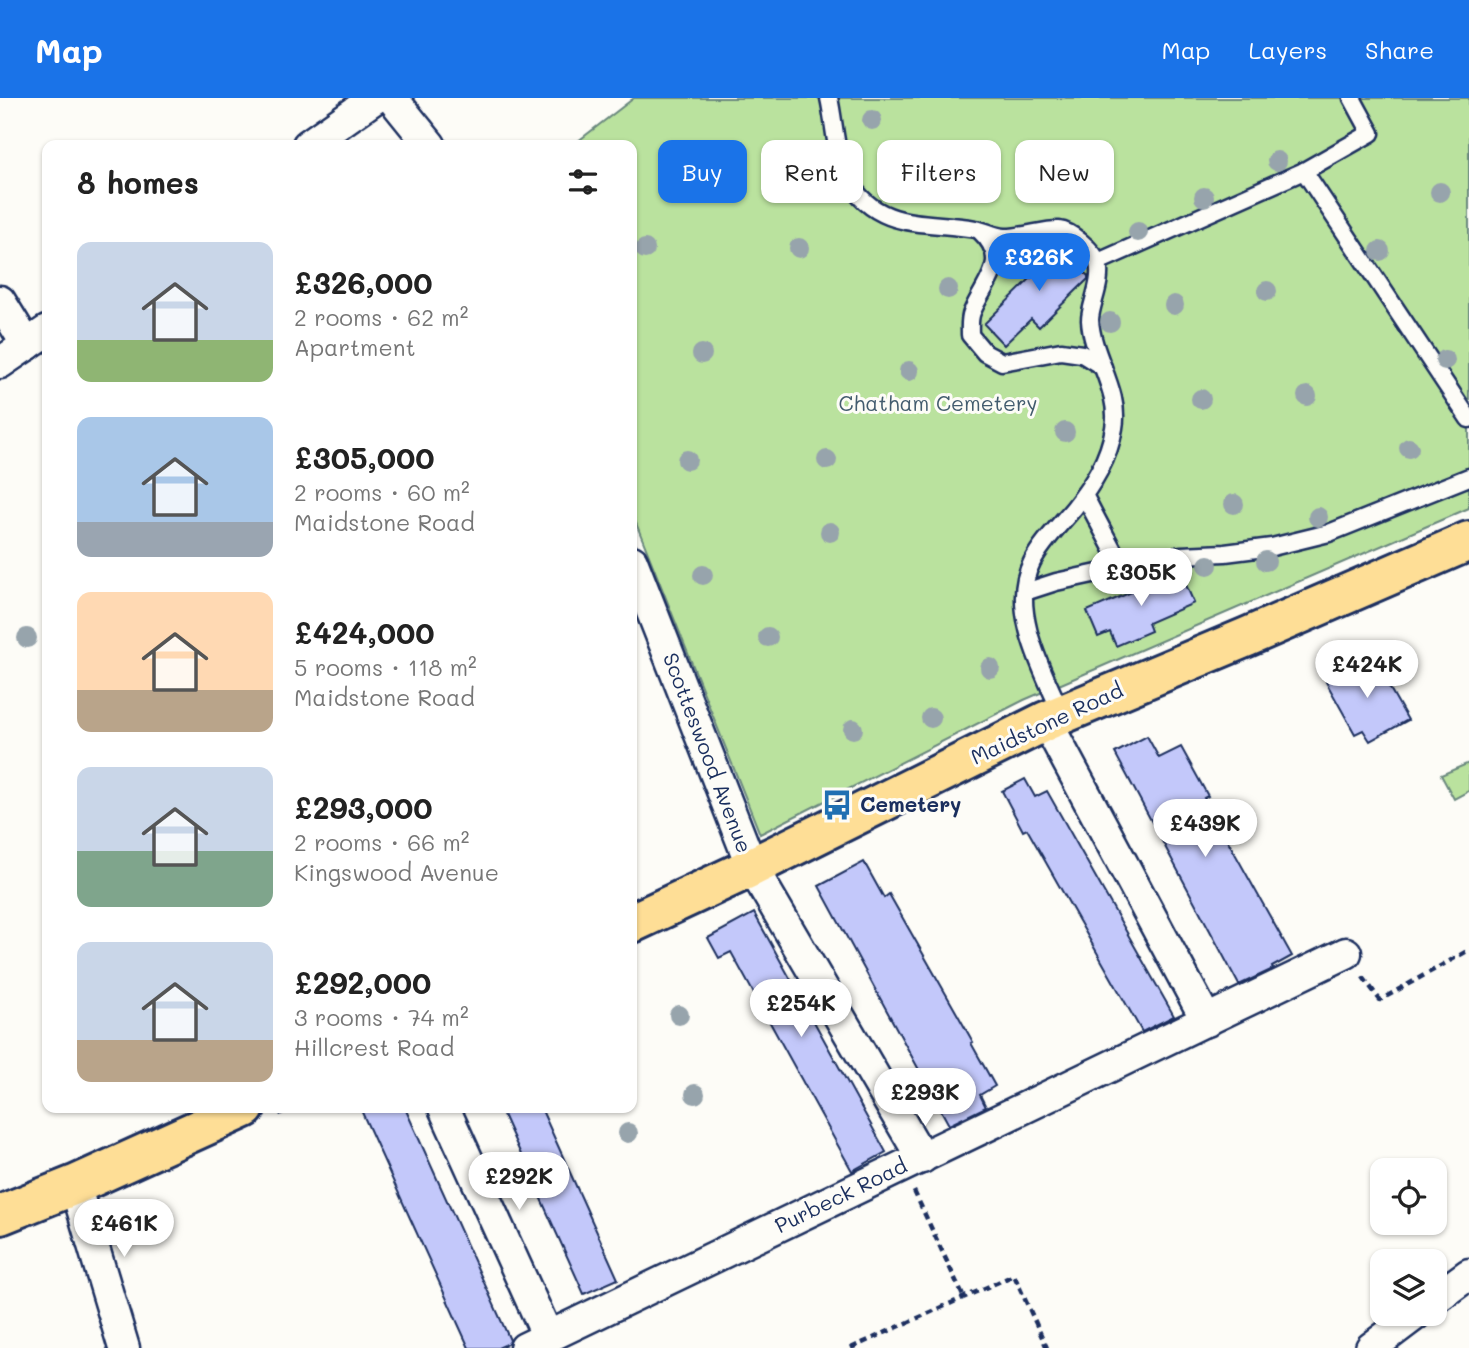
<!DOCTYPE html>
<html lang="en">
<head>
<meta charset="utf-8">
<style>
  body { margin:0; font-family:Mali,sans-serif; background:#f6f6f6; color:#222; height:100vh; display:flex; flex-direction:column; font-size:26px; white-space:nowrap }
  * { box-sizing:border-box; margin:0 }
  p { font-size:23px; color:#767676 }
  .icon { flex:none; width:38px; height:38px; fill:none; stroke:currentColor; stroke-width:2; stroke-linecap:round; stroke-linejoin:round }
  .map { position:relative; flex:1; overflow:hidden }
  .sheet { position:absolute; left:42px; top:42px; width:595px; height:973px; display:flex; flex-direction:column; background:#fff; border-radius:14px; box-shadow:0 2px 5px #0004 }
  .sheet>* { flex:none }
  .guide { position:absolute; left:658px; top:42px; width:665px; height:63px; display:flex; gap:14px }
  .buttons { position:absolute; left:1370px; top:1060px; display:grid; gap:14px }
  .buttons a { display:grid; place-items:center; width:77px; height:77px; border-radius:14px; background:#fff; box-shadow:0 2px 5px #0004; font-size:35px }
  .price { position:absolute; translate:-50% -60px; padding:0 16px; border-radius:24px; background:#fff; color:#222; font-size:23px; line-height:46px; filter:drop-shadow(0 2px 4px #0008) }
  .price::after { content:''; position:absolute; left:50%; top:42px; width:21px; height:16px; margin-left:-10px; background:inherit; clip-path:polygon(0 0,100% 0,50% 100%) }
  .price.selected { background:#1a73e8; color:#fff }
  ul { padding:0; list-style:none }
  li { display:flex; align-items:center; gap:21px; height:175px; padding:0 35px }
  li span { display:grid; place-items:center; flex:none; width:196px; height:140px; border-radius:14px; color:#555 }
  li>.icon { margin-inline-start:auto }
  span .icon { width:84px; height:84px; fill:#fffc; stroke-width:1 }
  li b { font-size:30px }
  h2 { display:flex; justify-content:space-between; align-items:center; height:84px; padding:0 35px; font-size:30px }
  .chip { padding:0 24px; border-radius:14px; background:#fff; box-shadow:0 2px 5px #0004; font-size:24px; line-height:63px }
  .chip.selected { background:#1a73e8; color:#fff }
  header { display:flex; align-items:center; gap:42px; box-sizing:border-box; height:98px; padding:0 35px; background:#1a73e8; color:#fff }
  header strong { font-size:33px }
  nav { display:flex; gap:38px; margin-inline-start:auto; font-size:24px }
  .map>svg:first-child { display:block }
  .green { fill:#bae29e; stroke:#6a887e; stroke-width:2 }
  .building { fill:#c3c8fa; stroke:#1b2f5e; stroke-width:2 }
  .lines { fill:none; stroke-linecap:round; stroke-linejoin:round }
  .lane-casing { stroke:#1b2f5e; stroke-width:21 }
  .street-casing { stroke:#1b2f5e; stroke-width:35 }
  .primary-casing { stroke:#1b2f5e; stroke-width:44 }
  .path { stroke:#1b2f5e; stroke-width:4.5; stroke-dasharray:7 5; stroke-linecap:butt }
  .lane { stroke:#fdfcf7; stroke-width:16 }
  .street { stroke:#fdfcf7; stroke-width:30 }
  .primary { stroke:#fede96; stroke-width:38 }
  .tree { fill:#97a4ac }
  .labels { text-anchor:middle; stroke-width:6; stroke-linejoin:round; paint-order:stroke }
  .park-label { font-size:21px; fill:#435c6e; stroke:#fdfcf7 }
  .street-label { font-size:21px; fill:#1b2f5e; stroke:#fdfcf7 }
  .poi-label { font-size:21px; font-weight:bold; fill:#1b2f5e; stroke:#fdfcf7; text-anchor:start }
</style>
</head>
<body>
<header>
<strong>Map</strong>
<nav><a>Map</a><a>Layers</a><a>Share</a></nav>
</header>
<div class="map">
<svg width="1469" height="1250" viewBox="0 0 1469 1250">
  <rect width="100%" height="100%" fill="#fdfcf7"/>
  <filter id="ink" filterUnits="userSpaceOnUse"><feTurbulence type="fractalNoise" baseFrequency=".0143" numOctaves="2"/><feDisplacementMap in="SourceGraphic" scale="14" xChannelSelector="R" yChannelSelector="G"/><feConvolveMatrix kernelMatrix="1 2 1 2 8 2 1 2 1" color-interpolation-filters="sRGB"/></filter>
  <g filter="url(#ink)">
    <g class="green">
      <path d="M634,0H1469V410L1024,602L760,736L632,415V47H573Z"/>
      <path d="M1469,665V693L1454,701L1441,677Z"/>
    </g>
    <g class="building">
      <path d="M1052,143L1088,178V181L1039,229L1031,221L1004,247L984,226L1034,177L1026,168Z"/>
      <path d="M1179,471L1194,505L1148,525L1151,533L1116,548L1110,534L1098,539L1087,513L1134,493L1133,491Z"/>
      <path d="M1372,559L1408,622L1370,643L1363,632L1355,636L1326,584Z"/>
      <path d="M1147,638L1159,660L1181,649L1208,698L1204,700L1292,858L1272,869L1273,871L1239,887L1115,655Z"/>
      <path d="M1025,681L1035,699L1047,693L1174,918L1142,934L1027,731L1023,733L1002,693Z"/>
      <path d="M864,764L884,800L889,796L959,919L973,944L971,945L995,988L980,997L986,1009L949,1027L819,788Z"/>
      <path d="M754,815L886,1054L852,1073L731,854L719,860L708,840Z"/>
      <path d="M360,1010H405L510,1242L509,1245L498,1250H469Z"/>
      <path d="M500,1010H541L618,1181L584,1196Z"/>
    </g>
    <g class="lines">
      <g class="lane-casing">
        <g id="lane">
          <path d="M829,0C835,27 835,58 848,82C878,134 927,122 976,131C986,133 995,139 1006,139C1021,139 1048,131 1059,132C1071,133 1094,153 1098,165C1103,184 1090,207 1090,222C1092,259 1121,293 1114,330C1109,361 1093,386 1074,410C1060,427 1042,444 1032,464C1008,510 1043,574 1062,616"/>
          <path d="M1304,73L1469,321"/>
          <path d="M980,133C1012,163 985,183 972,214C969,221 970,230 970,237L985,255L1002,264L1061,253L1082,256L1103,269"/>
          <path d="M1098,164L1304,73L1371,35L1352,0"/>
          <path d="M1084,397L1123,471"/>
          <path d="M1025,494L1056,484L1181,457L1225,455L1272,449L1329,435L1469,379"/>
        </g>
      </g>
      <g class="street-casing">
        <g id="street">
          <path d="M392,0L430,47"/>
          <path d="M308,47L375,0"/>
          <path d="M0,203L27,247"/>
          <path d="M0,265L47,233"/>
          <path d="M632,463L752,769L922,1060"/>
          <path d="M1046,623L1207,923"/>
          <path d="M444,1010L548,1239"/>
          <path d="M75,1087L124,1250"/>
          <path d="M1435,1201L1469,1176"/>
          <path d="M525,1250L1346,855"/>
          <path d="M1371,1250L1416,1216"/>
        </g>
      </g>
      <g class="primary-casing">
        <g id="primary">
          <path d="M632,825L752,769L1046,623L1247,539L1469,443"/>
          <path d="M0,1117L75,1087L245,1010"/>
        </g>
      </g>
      <g class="path">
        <path d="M1363,879L1380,902L1469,852"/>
        <path d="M279,1016L290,1010"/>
        <path d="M914,1093L964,1200"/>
        <path d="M851,1250L1014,1177L1047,1250"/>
      </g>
      <use href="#lane" class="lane"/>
      <use href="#street" class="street"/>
      <use href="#primary" class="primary"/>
    </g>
    <g class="tree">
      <circle cx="872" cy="22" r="10"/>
      <circle cx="1277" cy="63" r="10"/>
      <circle cx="990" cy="67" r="10"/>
      <circle cx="815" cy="93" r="10"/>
      <circle cx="1440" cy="94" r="10"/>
      <circle cx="1204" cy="99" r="10"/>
      <circle cx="1138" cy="134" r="10"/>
      <circle cx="799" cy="150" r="10"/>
      <circle cx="645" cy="151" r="10"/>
      <circle cx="1380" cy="153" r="10"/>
      <circle cx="948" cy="191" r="10"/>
      <circle cx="1267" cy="193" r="10"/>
      <circle cx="1174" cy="207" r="10"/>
      <circle cx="1110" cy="224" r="10"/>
      <circle cx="702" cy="256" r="10"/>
      <circle cx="1445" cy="262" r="10"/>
      <circle cx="909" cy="273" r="10"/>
      <circle cx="1307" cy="298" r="10"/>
      <circle cx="1201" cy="301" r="10"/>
      <circle cx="1065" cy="334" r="10"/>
      <circle cx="1409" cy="350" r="10"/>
      <circle cx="687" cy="362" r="10"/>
      <circle cx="827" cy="362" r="10"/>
      <circle cx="1234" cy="406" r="10"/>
      <circle cx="1318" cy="419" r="10"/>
      <circle cx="830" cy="434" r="10"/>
      <circle cx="1266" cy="463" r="10"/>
      <circle cx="1208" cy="467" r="10"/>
      <circle cx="703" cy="477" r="10"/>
      <circle cx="768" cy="539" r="10"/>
      <circle cx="27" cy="540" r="10"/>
      <circle cx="990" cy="570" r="10"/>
      <circle cx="931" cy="620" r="10"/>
      <circle cx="853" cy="631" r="10"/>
      <circle cx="679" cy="917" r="10"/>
      <circle cx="695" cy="996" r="10"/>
      <circle cx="628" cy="1035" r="10"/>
    </g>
  </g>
  <defs>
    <g id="bus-bare" transform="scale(2.415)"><path d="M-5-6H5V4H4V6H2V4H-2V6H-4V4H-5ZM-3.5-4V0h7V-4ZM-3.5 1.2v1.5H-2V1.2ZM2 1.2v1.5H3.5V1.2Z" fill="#1f6fb2" stroke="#fdfcf7" stroke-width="2.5" paint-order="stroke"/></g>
  </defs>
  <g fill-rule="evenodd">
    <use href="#bus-bare" x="837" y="707"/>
  </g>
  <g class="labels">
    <g class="park-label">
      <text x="938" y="313">Chatham Cemetery</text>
    </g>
    <g class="street-label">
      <text transform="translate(1047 626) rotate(-25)" y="7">Maidstone Road</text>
      <text transform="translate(707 655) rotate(69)" y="7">Scotteswood Avenue</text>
      <text transform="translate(841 1098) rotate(-26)" y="7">Purbeck Road</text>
    </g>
    <g class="poi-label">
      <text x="860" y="714">Cemetery</text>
    </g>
  </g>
</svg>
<div class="buttons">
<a><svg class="icon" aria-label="locate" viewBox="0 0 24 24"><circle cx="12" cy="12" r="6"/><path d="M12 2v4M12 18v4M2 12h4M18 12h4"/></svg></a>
<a><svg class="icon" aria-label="layers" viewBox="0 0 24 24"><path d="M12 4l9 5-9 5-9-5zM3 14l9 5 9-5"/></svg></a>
</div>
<b class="price selected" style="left:1039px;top:195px">£326K</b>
<b class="price" style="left:1141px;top:510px">£305K</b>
<b class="price" style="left:1367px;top:602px">£424K</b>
<b class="price" style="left:1205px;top:761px">£439K</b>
<b class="price" style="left:801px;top:941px">£254K</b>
<b class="price" style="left:925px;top:1030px">£293K</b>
<b class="price" style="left:519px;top:1114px">£292K</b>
<b class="price" style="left:124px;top:1161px">£461K</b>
<div class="guide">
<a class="chip selected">Buy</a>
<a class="chip">Rent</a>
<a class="chip">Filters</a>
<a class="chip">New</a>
</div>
<section class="sheet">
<h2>8 homes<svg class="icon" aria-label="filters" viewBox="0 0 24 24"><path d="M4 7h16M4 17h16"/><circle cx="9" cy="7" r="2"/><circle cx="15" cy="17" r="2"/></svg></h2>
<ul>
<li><span style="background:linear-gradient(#c9d6e8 70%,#8fb573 0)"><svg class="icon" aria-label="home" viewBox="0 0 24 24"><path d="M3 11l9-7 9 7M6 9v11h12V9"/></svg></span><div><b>£326,000</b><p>2 rooms · 62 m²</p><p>Apartment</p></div></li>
<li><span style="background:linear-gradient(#a9c7e8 75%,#9aa5b1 0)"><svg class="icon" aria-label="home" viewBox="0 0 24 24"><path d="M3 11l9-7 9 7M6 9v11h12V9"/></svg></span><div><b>£305,000</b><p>2 rooms · 60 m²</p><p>Maidstone Road</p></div></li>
<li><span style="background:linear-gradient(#ffd9b3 70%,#b9a48a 0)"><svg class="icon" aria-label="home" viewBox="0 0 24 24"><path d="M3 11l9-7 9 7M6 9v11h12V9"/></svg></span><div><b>£424,000</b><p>5 rooms · 118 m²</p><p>Maidstone Road</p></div></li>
<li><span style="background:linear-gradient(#c9d6e8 60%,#7fa58c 0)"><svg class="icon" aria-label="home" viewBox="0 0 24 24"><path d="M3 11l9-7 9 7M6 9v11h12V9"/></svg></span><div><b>£293,000</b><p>2 rooms · 66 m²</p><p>Kingswood Avenue</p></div></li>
<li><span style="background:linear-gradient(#c9d6e8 70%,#b9a48a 0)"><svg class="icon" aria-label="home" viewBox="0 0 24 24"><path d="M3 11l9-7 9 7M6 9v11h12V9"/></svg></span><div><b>£292,000</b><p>3 rooms · 74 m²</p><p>Hillcrest Road</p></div></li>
</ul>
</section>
</div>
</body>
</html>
